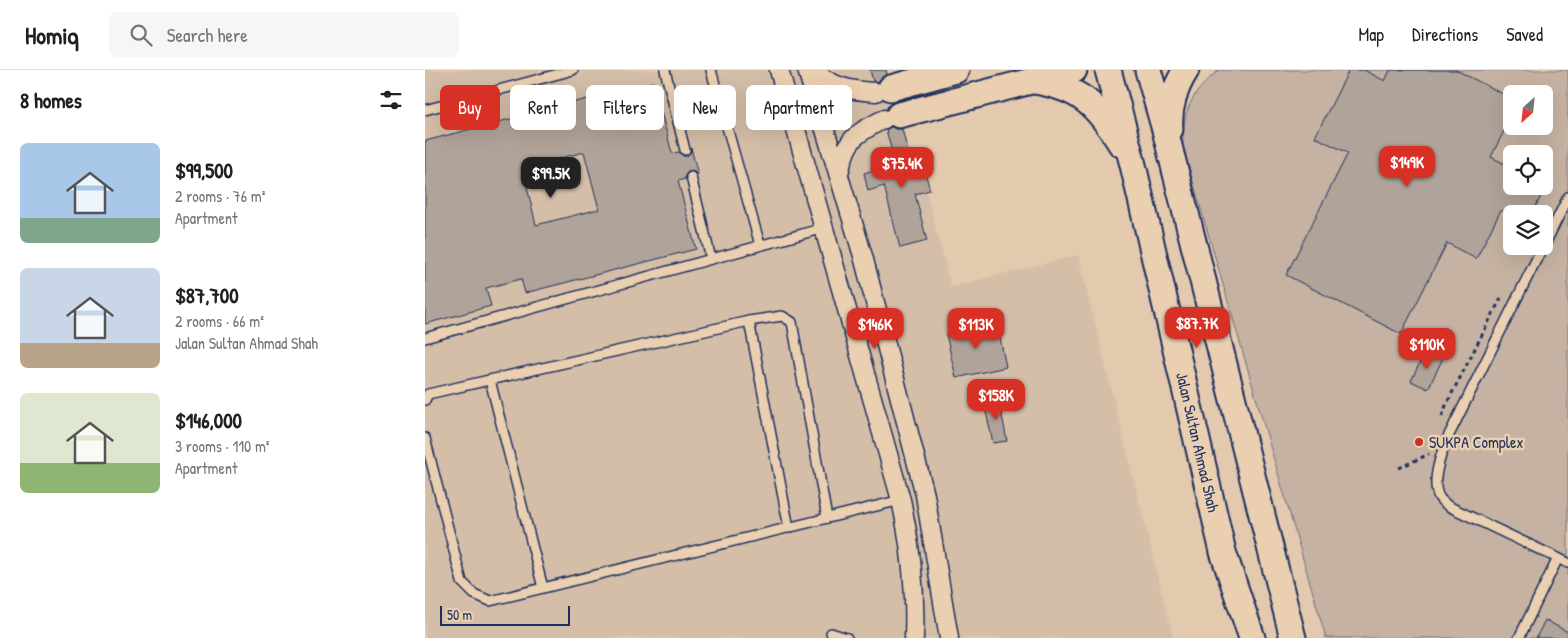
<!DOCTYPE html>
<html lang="en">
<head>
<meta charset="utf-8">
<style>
  body { margin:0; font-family:"Patrick Hand",sans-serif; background:#f6f6f6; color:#202124; height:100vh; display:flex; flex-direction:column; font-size:19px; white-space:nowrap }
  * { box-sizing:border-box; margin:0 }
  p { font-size:16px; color:#757577 }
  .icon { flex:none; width:28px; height:28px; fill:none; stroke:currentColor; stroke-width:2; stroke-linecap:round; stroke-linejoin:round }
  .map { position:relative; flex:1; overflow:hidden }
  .panel { display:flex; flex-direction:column; background:#fff; width:425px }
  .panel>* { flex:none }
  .guide { position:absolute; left:15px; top:15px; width:475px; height:45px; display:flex; gap:10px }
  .needle { width:32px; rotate:207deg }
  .buttons { position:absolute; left:1078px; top:15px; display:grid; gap:10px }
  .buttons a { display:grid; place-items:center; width:50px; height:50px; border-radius:8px; background:#fff; box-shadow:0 5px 20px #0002; font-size:25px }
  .scale { position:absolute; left:15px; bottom:12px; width:130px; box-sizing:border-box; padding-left:5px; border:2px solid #1b2f5e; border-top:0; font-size:14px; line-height:18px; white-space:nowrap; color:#1b2f5e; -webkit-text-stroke:4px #ebcfb1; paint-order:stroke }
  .price { position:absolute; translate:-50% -42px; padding:0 11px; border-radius:10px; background:#d93025; color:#fff; font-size:16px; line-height:32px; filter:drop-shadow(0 1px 2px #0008) }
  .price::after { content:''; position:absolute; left:50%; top:30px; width:15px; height:11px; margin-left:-8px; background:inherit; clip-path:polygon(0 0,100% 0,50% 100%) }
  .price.active { background:#222; color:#fff }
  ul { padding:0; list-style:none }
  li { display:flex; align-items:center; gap:15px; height:125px; padding:0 20px }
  li span { display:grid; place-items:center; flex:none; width:140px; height:100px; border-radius:8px; color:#555 }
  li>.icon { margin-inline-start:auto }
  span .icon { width:60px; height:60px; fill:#fffc; stroke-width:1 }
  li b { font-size:21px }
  h2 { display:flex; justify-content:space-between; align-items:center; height:60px; padding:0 20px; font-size:21px }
  .tag { padding:0 18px; border-radius:8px; background:#fff; box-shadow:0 5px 20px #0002; font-size:18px; line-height:45px }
  .tag.active { background:#d93025; color:#fff }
  header { display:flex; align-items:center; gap:30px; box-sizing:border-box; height:70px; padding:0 25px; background:#fff; border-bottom:1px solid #e0e0e0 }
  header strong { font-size:24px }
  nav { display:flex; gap:28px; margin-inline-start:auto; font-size:18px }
  .search { width:350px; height:45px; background:#f6f6f6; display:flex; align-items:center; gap:12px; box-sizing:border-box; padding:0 18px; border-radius:8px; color:#757577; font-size:19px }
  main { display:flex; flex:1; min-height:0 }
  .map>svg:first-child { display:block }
  .built { fill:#d4bea8 }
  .green { fill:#c5b2a2; stroke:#707080; fill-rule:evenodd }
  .building { fill:#b0a399; stroke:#1b2f5e; fill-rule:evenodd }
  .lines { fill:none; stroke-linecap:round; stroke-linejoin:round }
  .lane-casing { stroke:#1b2f5e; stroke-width:12 }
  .street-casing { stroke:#1b2f5e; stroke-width:21 }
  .secondary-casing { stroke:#1b2f5e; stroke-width:29 }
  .path { stroke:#1b2f5e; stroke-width:3; stroke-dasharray:4 4; stroke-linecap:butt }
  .lane { stroke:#ebcfb1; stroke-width:9 }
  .street { stroke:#ebcfb1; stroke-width:18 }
  .secondary { stroke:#ebcfb1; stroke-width:25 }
  .poi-dot { fill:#c8321e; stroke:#ebcfb1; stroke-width:2 }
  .labels { text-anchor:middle; stroke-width:5; stroke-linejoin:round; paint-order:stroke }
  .street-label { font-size:16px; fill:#1b2f5e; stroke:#ebcfb1 }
  .poi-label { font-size:16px; fill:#1b2f5e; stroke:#ebcfb1; text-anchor:start }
</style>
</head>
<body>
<header>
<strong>Homiq</strong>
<div class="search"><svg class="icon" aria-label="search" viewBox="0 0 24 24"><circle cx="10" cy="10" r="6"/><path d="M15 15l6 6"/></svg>Search here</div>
<nav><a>Map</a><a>Directions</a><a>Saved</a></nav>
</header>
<main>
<section class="panel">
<h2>8 homes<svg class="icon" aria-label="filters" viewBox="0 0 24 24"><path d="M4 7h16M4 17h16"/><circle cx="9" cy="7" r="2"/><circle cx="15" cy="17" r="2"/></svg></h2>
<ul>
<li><span style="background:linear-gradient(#a9c7e8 75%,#7fa58c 0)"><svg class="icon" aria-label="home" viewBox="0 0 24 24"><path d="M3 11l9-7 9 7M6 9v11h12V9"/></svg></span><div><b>$99,500</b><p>2 rooms · 76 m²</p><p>Apartment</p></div></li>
<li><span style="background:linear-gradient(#c9d6e8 75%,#b9a48a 0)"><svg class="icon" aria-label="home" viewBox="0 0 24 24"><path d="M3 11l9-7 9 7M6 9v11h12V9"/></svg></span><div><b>$87,700</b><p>2 rooms · 66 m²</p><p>Jalan Sultan Ahmad Shah</p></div></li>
<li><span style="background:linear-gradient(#dfe7d0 70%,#8fb573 0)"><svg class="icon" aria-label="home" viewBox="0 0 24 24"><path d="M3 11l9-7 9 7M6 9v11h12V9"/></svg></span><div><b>$146,000</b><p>3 rooms · 110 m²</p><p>Apartment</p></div></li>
</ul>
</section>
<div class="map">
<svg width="1143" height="568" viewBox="0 0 1143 568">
  <rect width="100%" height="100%" fill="#e3c9ae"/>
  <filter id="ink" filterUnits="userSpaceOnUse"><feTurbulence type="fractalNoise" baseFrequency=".02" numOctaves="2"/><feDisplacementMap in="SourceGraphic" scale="10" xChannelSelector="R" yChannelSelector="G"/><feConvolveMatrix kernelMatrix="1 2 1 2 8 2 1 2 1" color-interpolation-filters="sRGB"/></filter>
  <g filter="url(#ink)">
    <path class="built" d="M0,0H461L481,75L477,77L481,91L496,87L505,120L501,121L526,217L653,185L748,568H0Z"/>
    <path class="green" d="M794,0H1143V568H901L758,77C757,41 766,23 794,0ZM1086,24H1119V56H1086ZM1086,84H1119V116H1086ZM1086,144H1119V176H1086Z"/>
    <g class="building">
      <path d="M445,0H461L462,4L456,8L453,12L448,11Z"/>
      <path d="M924,0H939L960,11L965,0H1031L1086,28V47L1066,87L1086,97V116H1121L1107,144H1084L1076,140L1051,189L1022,173L976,264L861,205L923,83L890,67Z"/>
      <path d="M228,12L247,83L254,82L258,86H262L266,82V78L273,105L268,101H264L260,105V109L253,111L271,179L100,223L96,209L61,218L66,236L0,254V71ZM159,82L174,139L111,155L102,117L107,116L102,97Z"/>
      <path d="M466,57L471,59H477L485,90L496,87L505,120L490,124L502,171L475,178L459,116L443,121L439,103L453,99L466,78L461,60Z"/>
      <path d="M572,253L581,297L531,308L521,264Z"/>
      <path d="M1001,280L1018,288L1003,319L986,311Z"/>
      <path d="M574,330L582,371L568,373L559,333Z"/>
      <path d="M1120,550L1143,562V568H1111Z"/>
    </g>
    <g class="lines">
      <g class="lane-casing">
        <g id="lane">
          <path d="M240,0L260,80"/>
          <path d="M286,0L335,175"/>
          <path d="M0,40L148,0"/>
          <path d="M266,107L286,189"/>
          <path d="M1118,176L1024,365C1017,381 1005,411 1014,427C1016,431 1020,433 1023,436L1143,493"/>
          <path d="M1119,176L1143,127"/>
          <path d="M324,251L364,458"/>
          <path d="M0,268L399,158"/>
          <path d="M65,310L118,518"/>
          <path d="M0,330L3,324L324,251L357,246L367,252L402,448"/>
          <path d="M0,368L37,512L49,524L65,531L476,430"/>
          <path d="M406,563L422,568"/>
          <path d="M1094,568L1133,488"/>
        </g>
      </g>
      <g class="street-casing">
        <g id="street">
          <path d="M354,0L476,430C486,476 491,521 489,568"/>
          <path d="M382,0L438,186L500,425L524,568"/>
          <path d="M388,0C406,17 427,21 451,22"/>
          <path d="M414,103C422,69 428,65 459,49"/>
        </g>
      </g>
      <g class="secondary-casing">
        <g id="secondary">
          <path d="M683,0L708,95L798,482L827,568"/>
          <path d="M723,0L740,60L868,568"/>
          <path d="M609,11C655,18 672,35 696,74"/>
          <path d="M466,18L531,0"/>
          <path d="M474,45L649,0"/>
          <path d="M745,59C743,39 750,17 761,0"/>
        </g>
      </g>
      <g class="path">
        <path d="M1017,346L1022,333L1076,228"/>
        <path d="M974,398L1004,384"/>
      </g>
      <use href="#lane" class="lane"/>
      <use href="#street" class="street"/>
      <use href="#secondary" class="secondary"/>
    </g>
  </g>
  <circle class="poi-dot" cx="994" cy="372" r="5"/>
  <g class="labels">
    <g class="street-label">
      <text transform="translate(773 372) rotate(77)" y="6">Jalan Sultan Ahmad Shah</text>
    </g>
    <g class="poi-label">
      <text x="1004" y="378">SUKPA Complex</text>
    </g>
  </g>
</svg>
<div class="buttons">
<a><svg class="needle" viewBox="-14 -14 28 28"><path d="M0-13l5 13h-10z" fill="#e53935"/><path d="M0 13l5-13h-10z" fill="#757577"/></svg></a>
<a><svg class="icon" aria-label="locate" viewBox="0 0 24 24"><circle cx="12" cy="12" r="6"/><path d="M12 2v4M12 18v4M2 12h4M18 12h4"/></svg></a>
<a><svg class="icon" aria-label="layers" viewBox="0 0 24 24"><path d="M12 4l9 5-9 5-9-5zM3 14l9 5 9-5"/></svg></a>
</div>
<div class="scale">50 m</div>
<b class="price" style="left:982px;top:118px">$149K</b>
<b class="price" style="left:477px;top:119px">$75.4K</b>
<b class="price active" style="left:126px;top:129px">$99.5K</b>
<b class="price" style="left:772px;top:279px">$87.7K</b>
<b class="price" style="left:450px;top:280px">$146K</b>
<b class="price" style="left:551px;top:280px">$113K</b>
<b class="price" style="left:1002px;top:300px">$110K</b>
<b class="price" style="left:571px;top:351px">$158K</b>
<div class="guide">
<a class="tag active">Buy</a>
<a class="tag">Rent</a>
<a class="tag">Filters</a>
<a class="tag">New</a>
<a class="tag">Apartment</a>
</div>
</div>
</main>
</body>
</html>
